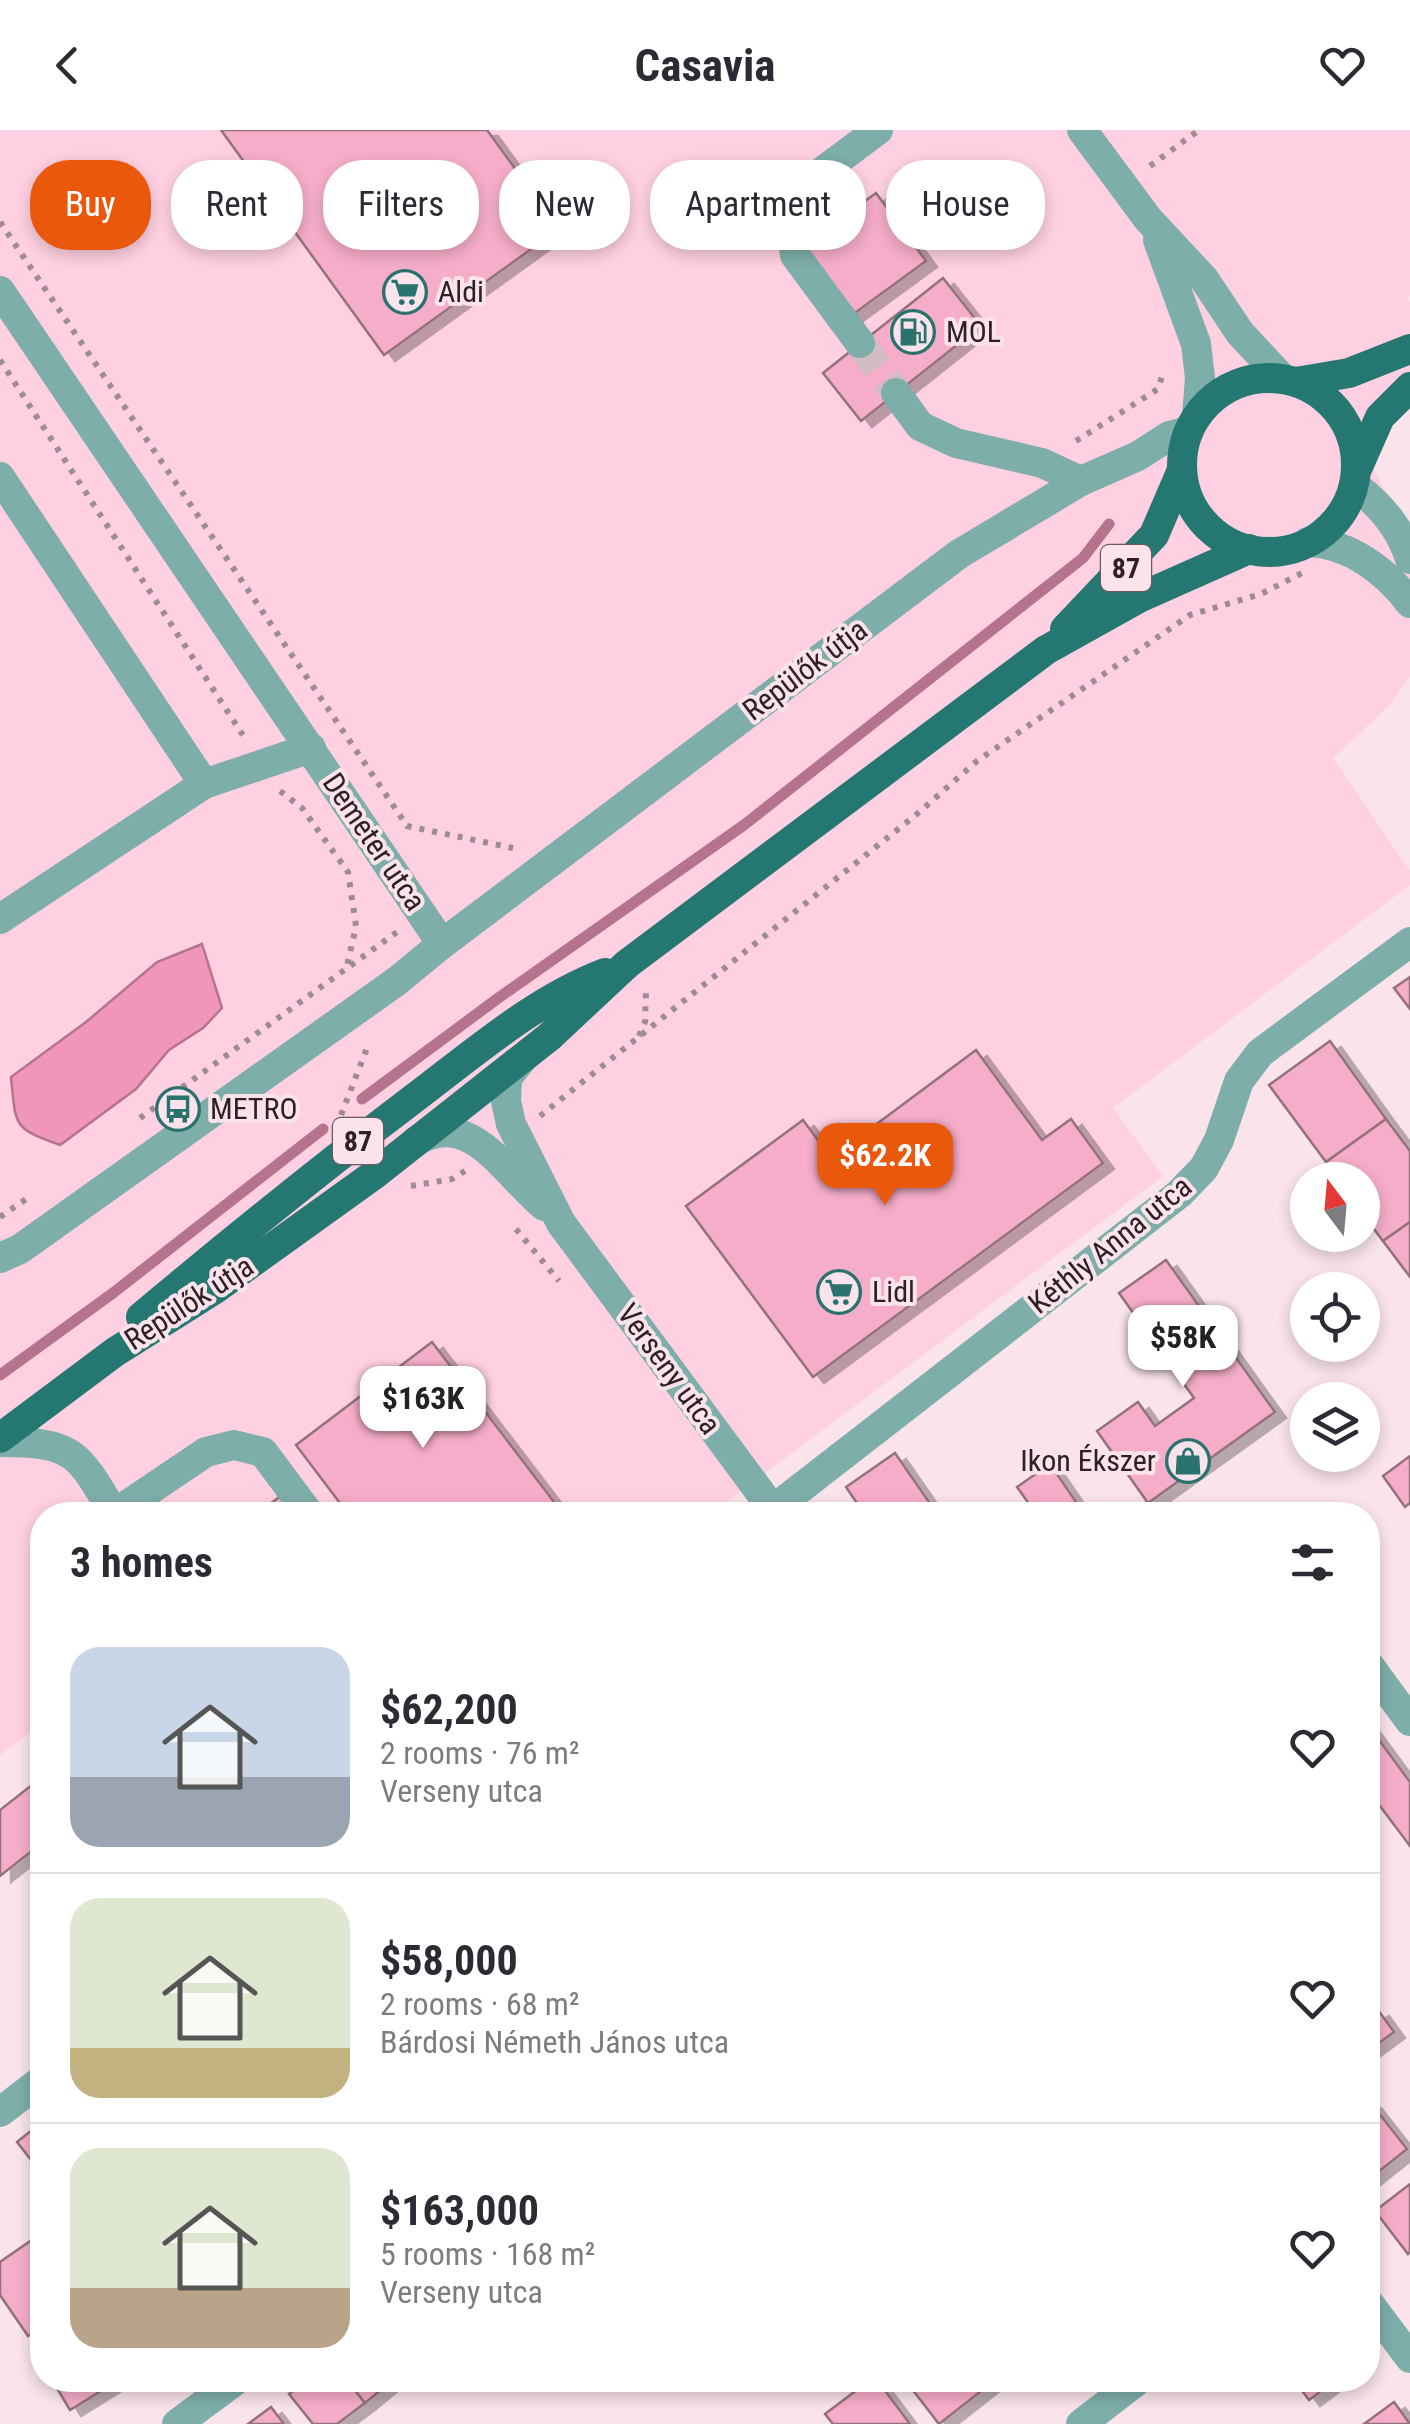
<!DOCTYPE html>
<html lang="en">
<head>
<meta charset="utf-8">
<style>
  body { margin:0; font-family:"Roboto Condensed",sans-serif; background:#f7f7f7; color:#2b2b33; height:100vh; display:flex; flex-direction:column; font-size:38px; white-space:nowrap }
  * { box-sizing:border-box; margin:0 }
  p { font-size:32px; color:#7c7c81 }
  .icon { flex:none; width:55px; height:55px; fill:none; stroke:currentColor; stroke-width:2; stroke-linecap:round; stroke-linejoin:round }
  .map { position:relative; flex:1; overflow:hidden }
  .sheet { position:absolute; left:30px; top:1372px; width:1350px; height:890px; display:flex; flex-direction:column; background:#fff; border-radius:40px; box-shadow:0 5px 15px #0003 }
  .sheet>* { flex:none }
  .banner { position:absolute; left:30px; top:30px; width:1350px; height:90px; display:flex; gap:20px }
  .needle { width:65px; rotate:344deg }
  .controls { position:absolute; left:1290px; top:1032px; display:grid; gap:20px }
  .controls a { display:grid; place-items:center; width:90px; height:90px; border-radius:50%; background:#fff; box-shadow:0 5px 15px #0003; font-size:50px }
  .price { position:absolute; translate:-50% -85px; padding:0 22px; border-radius:20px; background:#fff; color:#222; font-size:32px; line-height:65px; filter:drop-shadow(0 2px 5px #0008) }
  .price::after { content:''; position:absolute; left:50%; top:60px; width:30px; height:22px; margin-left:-15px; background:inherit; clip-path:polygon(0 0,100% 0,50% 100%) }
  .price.selected { background:#ea580c; color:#fff }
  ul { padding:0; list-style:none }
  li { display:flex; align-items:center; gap:30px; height:250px; padding:0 40px }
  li+li { border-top:2px solid #e1e1e2 }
  li span { display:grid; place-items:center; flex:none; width:280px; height:200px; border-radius:30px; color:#555 }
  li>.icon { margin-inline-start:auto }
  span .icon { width:120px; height:120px; fill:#fffc; stroke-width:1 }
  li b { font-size:42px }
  h2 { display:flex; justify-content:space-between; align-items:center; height:120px; padding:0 40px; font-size:42px }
  .pill { padding:0 35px; border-radius:40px; background:#fff; box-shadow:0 5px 15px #0003; font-size:35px; line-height:90px }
  .pill.selected { background:#ea580c; color:#fff }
  header { display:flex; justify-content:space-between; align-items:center; height:130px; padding:0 40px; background:#fff; font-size:45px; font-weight:700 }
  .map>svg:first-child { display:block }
  .built { fill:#fed0e1 }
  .water { fill:#f096ba; stroke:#b6738d; stroke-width:2.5 }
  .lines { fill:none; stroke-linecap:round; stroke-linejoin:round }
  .stream { stroke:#b6738d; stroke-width:11 }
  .building { fill:#f6adc9; stroke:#93717d; stroke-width:2.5; filter:url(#shadow) }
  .minor-tunnel { stroke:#d1bcc3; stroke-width:30; stroke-dasharray:30 15; stroke-linecap:butt }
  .path { stroke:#9f8c93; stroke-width:6; stroke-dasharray:5 8; stroke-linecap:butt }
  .minor { stroke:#7eaea9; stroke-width:30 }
  .major { stroke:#257872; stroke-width:30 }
  .labels { text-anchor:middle; stroke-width:8; stroke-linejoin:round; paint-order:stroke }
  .shield { fill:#fae3eb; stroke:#6b5a60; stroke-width:2.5 }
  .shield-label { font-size:28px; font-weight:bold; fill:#2e2025 }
  .poi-label { font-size:30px; fill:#2e2025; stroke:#fae3eb; text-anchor:start }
  .street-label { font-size:30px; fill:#2e2025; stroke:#fae3eb }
</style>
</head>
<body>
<header><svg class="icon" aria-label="back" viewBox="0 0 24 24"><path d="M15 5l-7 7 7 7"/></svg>Casavia<svg class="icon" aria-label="heart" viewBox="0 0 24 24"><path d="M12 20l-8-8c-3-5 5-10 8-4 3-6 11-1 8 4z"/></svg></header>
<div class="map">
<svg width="1410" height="2294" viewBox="0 0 1410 2294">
  <defs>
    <filter id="shadow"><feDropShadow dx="11" dy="6" stdDeviation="0" flood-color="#0004"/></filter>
  </defs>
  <rect width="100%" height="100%" fill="#fae3eb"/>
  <path class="built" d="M0,0H1410V165L1407,168L1410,172V258L1370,331L1410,413V546L1388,577L1333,628L1410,741V755L1113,978L1163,1046L709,1385H42V1594L0,1625Z"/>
  <path class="water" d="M202,814L222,878L203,898L169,920L136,959L60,1015C12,998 16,996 11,947L86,892L157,832Z"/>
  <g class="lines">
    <g class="stream">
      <path d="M362,969L497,869L744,695L1083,428L1109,394"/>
      <path d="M0,1245L113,1163L323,999"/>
    </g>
  </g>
  <g class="building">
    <path d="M221,0H487L559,99L384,225Z"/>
    <path d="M988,38L1010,69L959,105L937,74Z"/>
    <path d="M876,63L926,131L852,185L803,117Z"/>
    <path d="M943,148L981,196L861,291L823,243Z"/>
    <path d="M1410,847V879L1394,858Z"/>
    <path d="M1330,911L1386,989L1326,1032L1269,955Z"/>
    <path d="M976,920L1042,1010L1071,989L1103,1033L813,1247L686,1076L803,990L831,1028Z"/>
    <path d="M1386,989L1410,1021V1092L1383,1111L1362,1083V1050H1339L1326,1032Z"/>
    <path d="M1410,1092V1147L1383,1111Z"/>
    <path d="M1166,1130L1275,1282L1148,1373L1097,1301L1138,1272L1155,1296L1194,1268L1119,1163Z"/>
    <path d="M432,1212L564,1385H349L296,1315Z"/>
    <path d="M895,1323L938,1385H865L846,1357Z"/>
    <path d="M1410,1326V1373L1405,1377L1383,1346Z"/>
    <path d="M1050,1334L1085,1385H1037L1017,1357Z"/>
    <path d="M282,1365L296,1385H255Z"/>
    <path d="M1368,1595L1410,1652V1716L1368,1660Z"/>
    <path d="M42,1647V1713L0,1746V1680Z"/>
    <path d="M1378,1880L1394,1902L1368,1921V1887Z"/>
    <path d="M1370,1972L1407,2019L1368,2050V1973Z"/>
    <path d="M42,1992V2044L17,2012Z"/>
    <path d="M1410,2054V2122L1408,2124L1375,2081Z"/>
    <path d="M42,2103V2196L28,2206L0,2165V2132Z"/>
    <path d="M52,2250H117V2251L70,2280Z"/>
    <path d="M308,2250H347L365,2273L337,2294H313L289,2264Z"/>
    <path d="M347,2250H393L365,2273Z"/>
    <path d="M870,2250H877L910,2294H833L825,2284Z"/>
    <path d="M905,2250H993L994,2251L939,2294Z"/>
    <path d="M1294,2250H1336L1309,2270Z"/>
    <path d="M1394,2272L1410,2294H1364Z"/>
    <path d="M271,2277L284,2294H248Z"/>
  </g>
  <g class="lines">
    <path class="minor-tunnel" d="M860,213L896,263"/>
    <g class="path">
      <path d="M1150,36L1199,0"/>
      <path d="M0,92L407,696L513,718"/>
      <path d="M0,230L246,610"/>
      <path d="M1076,311L1158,259L1164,240"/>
      <path d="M280,661L302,678L348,742L356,796L347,836"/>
      <path d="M639,906L645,892L646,861"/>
      <path d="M341,985L369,913"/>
      <path d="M540,986L917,684L977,631L1190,485L1261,464L1302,443"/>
      <path d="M140,988L397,802"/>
      <path d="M411,1056L452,1049L465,1041"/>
      <path d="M0,1087L32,1065"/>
      <path d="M516,1099L559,1151"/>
    </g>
    <g class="minor">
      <path d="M1082,0L1148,89L1204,149L1240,203L1283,249"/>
      <path d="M1158,110L1196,214L1200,248L1197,286"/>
      <path d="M0,161L442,814"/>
      <path d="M860,213L795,125L791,94L796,70L819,44L878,0"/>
      <path d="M896,263L920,296L956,313L1042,333L1081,351"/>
      <path d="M0,347L204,654"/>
      <path d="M1354,355C1380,374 1400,397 1410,429"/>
      <path d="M1308,412C1349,413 1386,441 1410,473"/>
      <path d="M0,789L204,654L311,618"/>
      <path d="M523,928L507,948L506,971L511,994L561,1093L777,1385"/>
      <path d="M416,1011C472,979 504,1043 544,1076"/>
      <path d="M0,1128L20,1119L79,1077L397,851L442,814L959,424L1081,351L1138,326L1169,306L1189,301"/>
      <path d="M0,1312C73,1312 78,1322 114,1384L206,1322L234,1315L263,1322L310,1385"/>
      <path d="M766,1385L1179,1064L1204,1038L1219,1010L1239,951L1260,923L1410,812"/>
      <path d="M1368,1534L1410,1591"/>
      <path d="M0,1982L42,1950"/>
      <path d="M1368,2172L1410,2228"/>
      <path d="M177,2294L236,2250"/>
      <path d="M1081,2294L1138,2250"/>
    </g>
    <g class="major">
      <circle cx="1269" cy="335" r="87"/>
      <path d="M1296,252L1349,243L1410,219"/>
      <path d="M1357,339L1380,287L1410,257"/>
      <path d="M1065,499L1154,405L1182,340"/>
      <path d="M141,1187C233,1110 326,1035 421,963C479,919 537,869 605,843"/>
      <path d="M0,1308L115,1222L215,1159L375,1044L549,907L627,834L1046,520L1141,467L1249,419"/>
    </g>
  </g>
  <defs>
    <g id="supermarket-ring" transform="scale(2.25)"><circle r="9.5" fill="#fae3eb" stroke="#29726d" stroke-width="1.5"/><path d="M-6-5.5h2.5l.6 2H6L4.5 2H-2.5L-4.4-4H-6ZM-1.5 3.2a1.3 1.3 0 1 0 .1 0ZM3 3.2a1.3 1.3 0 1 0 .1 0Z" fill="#29726d"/></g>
    <g id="fuel-ring" transform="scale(2.25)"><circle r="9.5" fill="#fae3eb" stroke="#29726d" stroke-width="1.5"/><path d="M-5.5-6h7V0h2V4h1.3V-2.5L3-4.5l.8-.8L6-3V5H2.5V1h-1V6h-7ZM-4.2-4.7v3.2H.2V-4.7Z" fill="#29726d"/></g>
    <g id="bus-ring" transform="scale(2.25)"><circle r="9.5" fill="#fae3eb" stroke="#29726d" stroke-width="1.5"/><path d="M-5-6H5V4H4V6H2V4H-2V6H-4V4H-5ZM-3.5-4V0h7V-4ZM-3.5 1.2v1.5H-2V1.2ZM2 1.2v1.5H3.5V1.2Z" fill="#29726d"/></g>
    <g id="shop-ring" transform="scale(2.25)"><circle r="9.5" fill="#fae3eb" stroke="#29726d" stroke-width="1.5"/><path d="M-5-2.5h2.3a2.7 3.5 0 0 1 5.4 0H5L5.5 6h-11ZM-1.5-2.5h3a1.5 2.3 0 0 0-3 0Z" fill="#29726d"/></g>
  </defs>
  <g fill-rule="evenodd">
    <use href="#supermarket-ring" x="405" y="162"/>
    <use href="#fuel-ring" x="913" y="202"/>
    <use href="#bus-ring" x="178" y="979"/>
    <use href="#supermarket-ring" x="839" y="1162"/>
    <use href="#shop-ring" x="1188" y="1331"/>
  </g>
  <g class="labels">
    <g class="shield">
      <rect x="1101" y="415" width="50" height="46" rx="8"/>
      <rect x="333" y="988" width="50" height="46" rx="8"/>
    </g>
    <g class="shield-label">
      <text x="1126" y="448">87</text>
      <text x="358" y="1021">87</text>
    </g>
    <g class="poi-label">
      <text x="438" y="172">Aldi</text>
      <text x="946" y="212">MOL</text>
      <text x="210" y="989">METRO</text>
      <text x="872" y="1172">Lidl</text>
      <text x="1156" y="1341" text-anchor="end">Ikon Ékszer</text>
    </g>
    <g class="street-label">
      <text transform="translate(805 540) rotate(-37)" y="10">Repülők útja</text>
      <text transform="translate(374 712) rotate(56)" y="10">Demeter utca</text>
      <text transform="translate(1110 1115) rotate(-39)" y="10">Kéthly Anna utca</text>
      <text transform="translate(189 1173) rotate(-33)" y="10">Repülők útja</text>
      <text transform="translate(669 1239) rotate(54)" y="10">Verseny utca</text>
    </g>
  </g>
</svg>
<div class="controls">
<a><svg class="needle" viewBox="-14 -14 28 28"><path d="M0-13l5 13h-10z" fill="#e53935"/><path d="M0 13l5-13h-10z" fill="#7c7c81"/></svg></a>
<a><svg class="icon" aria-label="locate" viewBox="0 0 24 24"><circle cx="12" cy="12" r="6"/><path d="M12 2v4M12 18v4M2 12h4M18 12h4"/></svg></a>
<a><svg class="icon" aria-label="layers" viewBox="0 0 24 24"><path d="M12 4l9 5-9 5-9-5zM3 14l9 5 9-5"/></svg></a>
</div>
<b class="price selected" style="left:885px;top:1078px">$62.2K</b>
<b class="price" style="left:1183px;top:1260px">$58K</b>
<b class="price" style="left:423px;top:1321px">$163K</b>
<div class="banner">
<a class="pill selected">Buy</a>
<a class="pill">Rent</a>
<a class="pill">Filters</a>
<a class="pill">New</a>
<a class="pill">Apartment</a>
<a class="pill">House</a>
</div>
<section class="sheet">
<h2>3 homes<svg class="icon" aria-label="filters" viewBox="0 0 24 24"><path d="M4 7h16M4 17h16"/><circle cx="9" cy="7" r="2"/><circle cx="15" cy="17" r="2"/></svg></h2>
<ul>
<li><span style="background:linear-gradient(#c9d6e8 65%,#9aa5b1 0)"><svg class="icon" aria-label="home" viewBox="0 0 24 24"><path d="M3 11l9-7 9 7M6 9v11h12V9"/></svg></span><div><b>$62,200</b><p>2 rooms · 76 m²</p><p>Verseny utca</p></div><svg class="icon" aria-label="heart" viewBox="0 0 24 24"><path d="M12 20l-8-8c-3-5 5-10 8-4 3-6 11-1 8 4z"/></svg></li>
<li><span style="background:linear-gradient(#dfe7d0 75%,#c2b280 0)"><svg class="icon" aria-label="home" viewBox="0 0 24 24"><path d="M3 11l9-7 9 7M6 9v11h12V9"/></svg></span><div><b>$58,000</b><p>2 rooms · 68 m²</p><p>Bárdosi Németh János utca</p></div><svg class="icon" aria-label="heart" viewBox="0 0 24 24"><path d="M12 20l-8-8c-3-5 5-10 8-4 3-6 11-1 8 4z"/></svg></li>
<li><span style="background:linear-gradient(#dfe7d0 70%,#b9a48a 0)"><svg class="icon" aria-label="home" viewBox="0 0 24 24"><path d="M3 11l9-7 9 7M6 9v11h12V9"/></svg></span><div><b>$163,000</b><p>5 rooms · 168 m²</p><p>Verseny utca</p></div><svg class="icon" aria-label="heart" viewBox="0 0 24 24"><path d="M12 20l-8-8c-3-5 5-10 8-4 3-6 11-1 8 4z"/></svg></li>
</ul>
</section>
</div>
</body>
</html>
